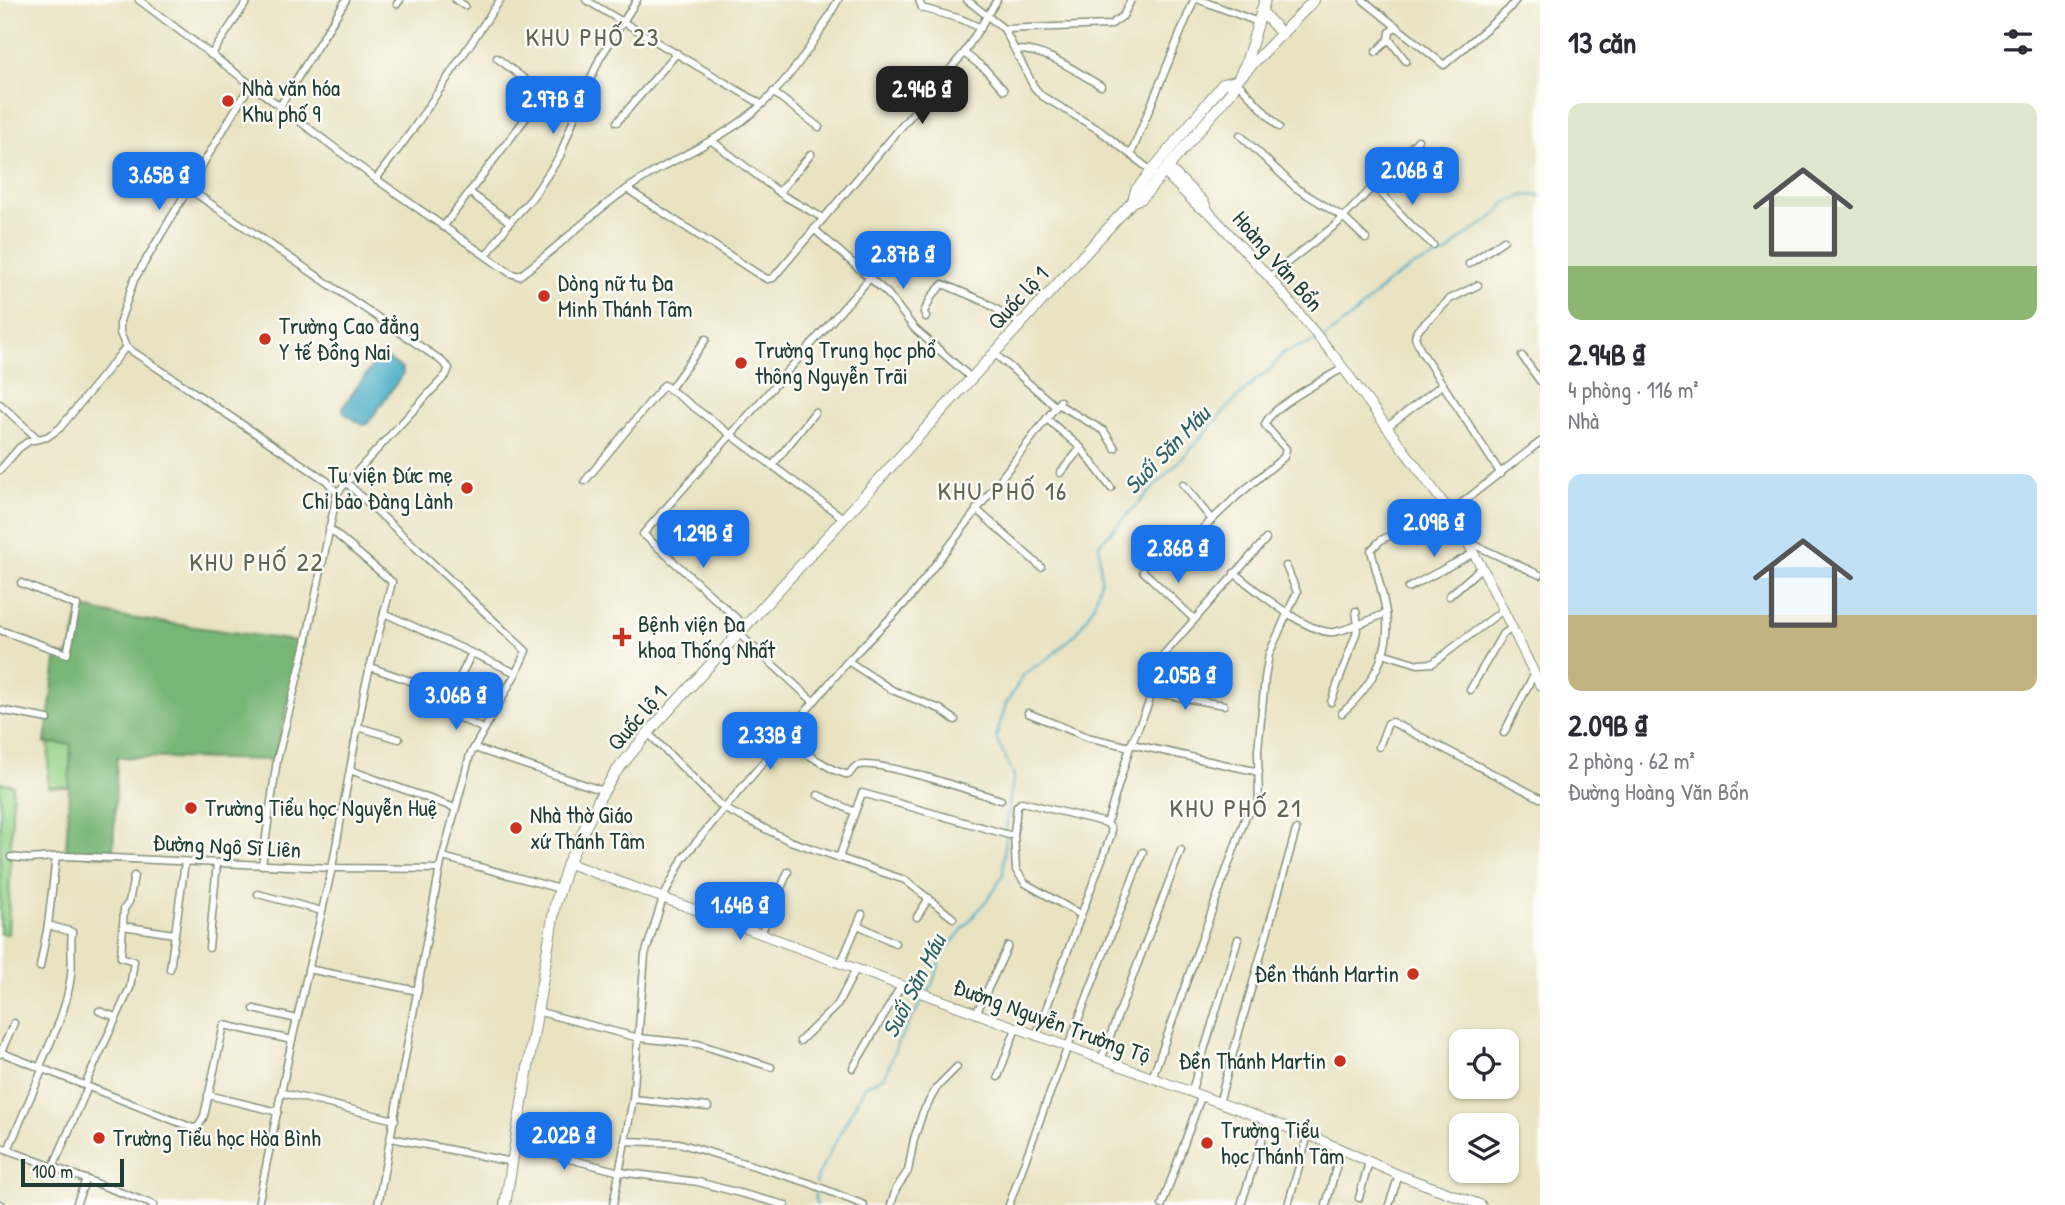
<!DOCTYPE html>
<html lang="vi">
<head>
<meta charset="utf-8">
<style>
  body { margin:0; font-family:"Patrick Hand",sans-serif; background:#f7f7f7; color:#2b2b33; height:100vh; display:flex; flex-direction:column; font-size:26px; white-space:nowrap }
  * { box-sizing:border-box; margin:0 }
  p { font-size:23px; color:#7c7c81 }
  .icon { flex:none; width:38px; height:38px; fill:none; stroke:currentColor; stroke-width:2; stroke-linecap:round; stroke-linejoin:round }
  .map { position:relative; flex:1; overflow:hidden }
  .sheet { display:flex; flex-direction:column; background:#fff; width:525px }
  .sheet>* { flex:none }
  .fabs { position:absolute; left:1449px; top:1029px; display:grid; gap:14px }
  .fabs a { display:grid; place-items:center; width:70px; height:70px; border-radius:14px; background:#fff; box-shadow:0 2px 5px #0004; font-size:35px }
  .scale { position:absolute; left:21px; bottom:18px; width:103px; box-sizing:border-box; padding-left:7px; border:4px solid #1f3d34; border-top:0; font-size:19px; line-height:24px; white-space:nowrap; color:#1f3d34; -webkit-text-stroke:5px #fdfcf7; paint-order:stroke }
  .price { position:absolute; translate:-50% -60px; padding:0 16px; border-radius:14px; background:#1a73e8; color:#fff; font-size:23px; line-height:46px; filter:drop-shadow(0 2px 4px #0008) }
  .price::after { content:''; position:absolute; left:50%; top:42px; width:21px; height:16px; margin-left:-10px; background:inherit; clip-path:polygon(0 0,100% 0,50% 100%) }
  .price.on { background:#222; color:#fff }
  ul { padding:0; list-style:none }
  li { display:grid; align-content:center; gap:14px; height:371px; padding:0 28px }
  li span { display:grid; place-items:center; height:217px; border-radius:14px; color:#555 }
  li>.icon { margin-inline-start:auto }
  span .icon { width:126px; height:126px; fill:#fffc; stroke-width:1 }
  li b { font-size:30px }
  h2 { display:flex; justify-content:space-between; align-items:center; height:84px; padding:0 28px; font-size:30px }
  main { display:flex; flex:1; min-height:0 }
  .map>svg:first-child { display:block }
  .green { fill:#96d58a; stroke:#5a895f; stroke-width:2 }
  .forest { fill:#78b676; stroke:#4c7a55; stroke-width:2 }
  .water { fill:#45aac5; stroke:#32747c; stroke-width:2 }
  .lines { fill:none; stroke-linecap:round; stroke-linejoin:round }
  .stream { stroke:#45aac5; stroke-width:2 }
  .minor-casing { stroke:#84907b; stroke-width:9 }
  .secondary-casing { stroke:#84907b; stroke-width:11 }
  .primary-casing { stroke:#84907b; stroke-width:12 }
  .trunk-casing { stroke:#84907b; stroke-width:12 }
  .minor { stroke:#fff; stroke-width:6 }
  .secondary { stroke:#fff; stroke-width:9 }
  .primary { stroke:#fff; stroke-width:10 }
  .trunk { stroke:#fff; stroke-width:10 }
  .poi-dot { fill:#c8321e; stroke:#fdfcf7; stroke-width:2.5 }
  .labels { text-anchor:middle; stroke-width:5; stroke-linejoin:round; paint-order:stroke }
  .poi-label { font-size:23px; fill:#1f3d34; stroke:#fdfcf7; text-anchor:start }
  .street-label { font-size:23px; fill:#1f3d34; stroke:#fdfcf7 }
  .water-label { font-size:24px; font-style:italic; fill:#2c6367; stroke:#fdfcf7 }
  .quarter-label { font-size:26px; letter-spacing:2px; fill:#5f6551; stroke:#fdfcf7 }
</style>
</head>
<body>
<main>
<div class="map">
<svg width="1540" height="1205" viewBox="0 0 1540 1205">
  <rect width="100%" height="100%" fill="#fdfcf7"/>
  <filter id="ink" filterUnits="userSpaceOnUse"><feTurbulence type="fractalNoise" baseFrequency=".0143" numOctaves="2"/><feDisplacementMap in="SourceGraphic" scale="14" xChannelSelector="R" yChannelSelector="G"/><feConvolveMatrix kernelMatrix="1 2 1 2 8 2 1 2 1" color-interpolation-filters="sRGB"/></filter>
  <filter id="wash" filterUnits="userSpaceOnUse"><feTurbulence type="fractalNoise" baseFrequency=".00686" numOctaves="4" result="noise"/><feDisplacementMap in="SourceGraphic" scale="28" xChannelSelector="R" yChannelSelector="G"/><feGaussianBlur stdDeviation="1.57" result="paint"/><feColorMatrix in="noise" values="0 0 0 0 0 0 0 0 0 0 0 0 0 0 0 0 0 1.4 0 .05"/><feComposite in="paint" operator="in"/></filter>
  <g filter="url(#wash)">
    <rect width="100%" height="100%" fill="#e9e3c2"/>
    <g class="green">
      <path d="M49,743L71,744L70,787H48Z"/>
      <path d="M0,782L13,785L8,934L0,933Z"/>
    </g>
    <path class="forest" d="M80,607L123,617L303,642L274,760L117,757L113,856L66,854L71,744L45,743L57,654L67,656L71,652Z"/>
    <path class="water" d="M383,356L402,368L403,374L367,424L363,425L344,413L343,407L377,359Z"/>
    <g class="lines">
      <g class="stream">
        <path d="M1323,339L1355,314L1387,283L1415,265L1448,253L1462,238L1496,215L1505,203L1526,195L1540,196"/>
        <path d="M929,992L944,952L994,891L1003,874L1008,808L1014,775L996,738L1006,704L1024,674L1050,657L1077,633L1094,605L1101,580L1099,544L1191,449L1226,409L1255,381L1272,368L1282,354L1300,346L1318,341"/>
        <path d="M816,1184L817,1177L865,1086L885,1076L898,1042L923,999"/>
        <path d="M816,1189L815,1198L817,1205"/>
      </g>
    </g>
  </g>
  <g filter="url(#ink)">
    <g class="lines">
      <g class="minor-casing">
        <g id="minor">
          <path d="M139,0L376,179L510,273L519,276C557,249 589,215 627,189C664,163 706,147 742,121C783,91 815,43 838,0"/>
          <path d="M456,0L465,6"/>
          <path d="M586,0L761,104"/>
          <path d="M919,0L922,8L961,19L981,28"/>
          <path d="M967,0L1004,29L1034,87L1042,96L1099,130L1154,173"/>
          <path d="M1200,0L1258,22"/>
          <path d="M1363,0L1444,65L1508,10L1516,0"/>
          <path d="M397,4L400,0"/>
          <path d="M1396,26L1390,32L1389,39L1406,61"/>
          <path d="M1004,29L1110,25L1123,16L1131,0"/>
          <path d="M1016,50C1047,49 1075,71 1101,86"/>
          <path d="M1376,52L1389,39"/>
          <path d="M964,53L985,69L1004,90"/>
          <path d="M211,55L248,0"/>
          <path d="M1236,81L1279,127"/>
          <path d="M250,85L134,280L120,321V333L126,347L327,481L337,493"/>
          <path d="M773,92L819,127"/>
          <path d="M280,106L346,0"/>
          <path d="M617,122L677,53"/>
          <path d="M1240,135L1296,188L1343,217L1366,239"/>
          <path d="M712,141L784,196L823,218"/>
          <path d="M1131,154L1194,0"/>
          <path d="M376,179L411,132L500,0"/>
          <path d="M1374,186L1412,226L1433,245"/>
          <path d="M189,189L439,359L449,368L446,375L337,493L305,647L277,760L262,865"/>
          <path d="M627,189L758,274L767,279L773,278L964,53L997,0"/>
          <path d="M469,192L510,222"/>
          <path d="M779,192L811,154"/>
          <path d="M443,227L544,94L497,58"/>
          <path d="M814,229L888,294L914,328L970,377"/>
          <path d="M486,256L510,222L532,198L560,156L578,107L600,58L637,0"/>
          <path d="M1469,264L1504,240"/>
          <path d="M1269,277L1338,223L1418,140"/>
          <path d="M1478,285L1450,299L1417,331L1415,337L1421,351L1501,474"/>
          <path d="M926,317L924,312L932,296L943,284L983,301L1021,324"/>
          <path d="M994,353L1056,407"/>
          <path d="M1522,356L1540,381"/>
          <path d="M670,389L706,339"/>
          <path d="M0,404L38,439"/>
          <path d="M1058,404L1104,431L1115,448"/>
          <path d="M1047,419L1081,448L1111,488"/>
          <path d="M1387,427L1443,384"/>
          <path d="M772,466L815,412"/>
          <path d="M0,470L19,448L29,441L47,437L60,428L126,347"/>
          <path d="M1060,473L1081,448"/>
          <path d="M585,481L664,385L843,518"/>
          <path d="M347,483L526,651L516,673L470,755L440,867L378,1205"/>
          <path d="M1183,484L1212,520"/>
          <path d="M976,509L1041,567"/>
          <path d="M662,512L706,546"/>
          <path d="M1450,512L1540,442"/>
          <path d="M1196,535L1236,497L1284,457L1286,449L1265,425C1268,408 1327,378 1343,368"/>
          <path d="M1468,542L1540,575"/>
          <path d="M1143,571L1194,619"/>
          <path d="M1234,573C1255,589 1308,635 1334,632C1351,629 1370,620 1386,613"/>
          <path d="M21,583L75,605"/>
          <path d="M1408,588L1474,553"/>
          <path d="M1449,596L1482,567"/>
          <path d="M384,613L516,673"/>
          <path d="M745,626L643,534L870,278"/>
          <path d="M0,630L67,654L77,605"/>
          <path d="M738,633L813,701"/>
          <path d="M472,653L443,711L484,729"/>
          <path d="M1382,653L1418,664L1433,663L1503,610"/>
          <path d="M848,661L892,690L940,709L955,720"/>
          <path d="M370,667L416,683"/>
          <path d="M1470,690L1502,635L1512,628"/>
          <path d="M1151,692L1224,705"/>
          <path d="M1331,702L1356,634L1358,625L1356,611"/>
          <path d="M0,710L48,719"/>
          <path d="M1028,713L1087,737L1130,747"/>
          <path d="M1342,713C1369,690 1393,651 1386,613C1383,592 1376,571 1371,550L1381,540L1447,509"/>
          <path d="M358,727L399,739"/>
          <path d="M648,733L723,808L790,841L905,880L953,918"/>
          <path d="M1504,733L1534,674"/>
          <path d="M781,739L834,770L848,775C851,773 852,769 855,767C869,755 980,794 1001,800"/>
          <path d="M1131,744L1259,772"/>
          <path d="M1379,747L1388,723L1392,722L1540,798"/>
          <path d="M474,748L604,791"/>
          <path d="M350,770L455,808"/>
          <path d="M818,795L855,812L862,793L1009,835L1014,834L1017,806L1022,802L1107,823"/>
          <path d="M1014,834L1016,870L1025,883L1081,915"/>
          <path d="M11,857L29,859L67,856L332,868L440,869"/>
          <path d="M443,857L560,889"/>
          <path d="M839,858L855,812"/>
          <path d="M258,894L322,911"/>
          <path d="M917,917L929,898"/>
          <path d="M858,925L895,943"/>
          <path d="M123,926L174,934"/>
          <path d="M761,934L788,872"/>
          <path d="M209,948L217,863"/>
          <path d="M841,963L862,914"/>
          <path d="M40,967L48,925L56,857"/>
          <path d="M170,969L185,862"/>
          <path d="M308,969L418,991"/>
          <path d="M254,1009L297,1019"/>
          <path d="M99,1011L116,1017"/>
          <path d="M536,1011L639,1038L698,1044L771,1067"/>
          <path d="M976,1014L1008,946"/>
          <path d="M1036,1036L1111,835V829L1107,823L1130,747L1148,705L1159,665L1164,654L1266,539"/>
          <path d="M800,1041L838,1004L856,969"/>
          <path d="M0,1052L193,1128L198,1127L204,1116L224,1025L292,1040"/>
          <path d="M0,1054L14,1023"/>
          <path d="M1101,1060L1181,850"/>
          <path d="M39,1068C53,1037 67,1009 71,975C73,961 70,946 72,932L48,925"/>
          <path d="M853,1068L901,986"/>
          <path d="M998,1077L1016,1028"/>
          <path d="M1152,1078L1247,813L1259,810L1258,750L1265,678L1269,654L1297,592L1286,566"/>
          <path d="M85,1085L130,988L134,961L121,957L124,909L129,902L134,876"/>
          <path d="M283,1093L395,1120"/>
          <path d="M1191,1093L1238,939"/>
          <path d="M208,1095L278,1112"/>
          <path d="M633,1099L708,1107"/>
          <path d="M1219,1103L1296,830"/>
          <path d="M391,1138L512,1162"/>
          <path d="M625,1141L679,1143L809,1183L864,1205"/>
          <path d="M515,1145L620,1172L698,1182L785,1205"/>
          <path d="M0,1147L154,1205"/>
          <path d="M8,1150L43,1068"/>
          <path d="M53,1167L88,1087"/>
          <path d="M1359,1198L1369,1162"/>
          <path d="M0,1204L2,1205"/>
          <path d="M76,1205L86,1179"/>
          <path d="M258,1205L292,1040L332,868L365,687L392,582L329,528"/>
          <path d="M613,1205L633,1099L645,955L663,898L683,858L848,661L909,599L1060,401"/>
          <path d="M891,1205L896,1189L908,1171L914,1139L923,1112L937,1087L957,1067"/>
          <path d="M1009,1205L1045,1106L1143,852"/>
          <path d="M1162,1205L1201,1097"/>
          <path d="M1241,1205L1268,1121"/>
          <path d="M1288,1205L1308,1135"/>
          <path d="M1326,1205L1341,1149"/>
          <path d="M1389,1205L1399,1175"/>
        </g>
      </g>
      <g class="secondary-casing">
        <g id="secondary">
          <path d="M1168,167L1204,202L1209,212L1269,277L1335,357L1450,512L1485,573L1540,685"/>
          <path d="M1164,172L1199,207L1209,212"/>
          <path d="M568,863L1316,1138L1399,1175L1481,1205"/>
        </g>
      </g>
      <g class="primary-casing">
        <g id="primary">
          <path d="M1261,11L1282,34"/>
          <path d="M1241,76L1314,0"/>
        </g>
      </g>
      <g class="trunk-casing">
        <g id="trunk">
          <path d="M1133,201L1142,198L1232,91L1246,63L1265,0"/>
          <path d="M505,1205L555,905L568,863L599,799L615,773L648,733L1133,201L1136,190L1223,84L1236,81"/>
        </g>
      </g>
      <use href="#minor" class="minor"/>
      <use href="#secondary" class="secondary"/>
      <use href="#primary" class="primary"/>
      <use href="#trunk" class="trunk"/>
    </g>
  </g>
  <g class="poi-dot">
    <circle cx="228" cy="101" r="7"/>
    <circle cx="544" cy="296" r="7"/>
    <circle cx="265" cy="339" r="7"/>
    <circle cx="741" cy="363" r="7"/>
    <circle cx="467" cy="488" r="7"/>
    <path d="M618.5 626.5h7v7h7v7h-7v7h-7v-7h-7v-7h7z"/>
    <circle cx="191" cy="808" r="7"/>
    <circle cx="516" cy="828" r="7"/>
    <circle cx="1413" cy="974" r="7"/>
    <circle cx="1340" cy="1061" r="7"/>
    <circle cx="99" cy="1138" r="7"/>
    <circle cx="1207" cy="1143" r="7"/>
  </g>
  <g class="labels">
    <g class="poi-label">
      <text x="242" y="96">Nhà văn hóa<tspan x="242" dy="26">Khu phố 9</tspan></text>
      <text x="558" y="291">Dòng nữ tu Đa<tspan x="558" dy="26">Minh Thánh Tâm</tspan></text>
      <text x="279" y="334">Trường Cao đẳng<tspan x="279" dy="26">Y tế Đồng Nai</tspan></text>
      <text x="755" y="358">Trường Trung học phổ<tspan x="755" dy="26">thông Nguyễn Trãi</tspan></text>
      <text x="453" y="483" text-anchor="end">Tu viện Đức mẹ<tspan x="453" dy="26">Chỉ bảo Đàng Lành</tspan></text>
      <text x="638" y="632">Bệnh viện Đa<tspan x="638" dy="26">khoa Thống Nhất</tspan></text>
      <text x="205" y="816">Trường Tiểu học Nguyễn Huệ</text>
      <text x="530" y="823">Nhà thờ Giáo<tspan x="530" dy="26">xứ Thánh Tâm</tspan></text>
      <text x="1399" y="982" text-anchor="end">Đền thánh Martin</text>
      <text x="1326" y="1069" text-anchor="end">Đền Thánh Martin</text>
      <text x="1221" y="1138">Trường Tiểu<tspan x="1221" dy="26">học Thánh Tâm</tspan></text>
      <text x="113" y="1146">Trường Tiểu học Hòa Bình</text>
    </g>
    <g class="street-label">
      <text transform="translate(1278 261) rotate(49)" y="8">Hoàng Văn Bổn</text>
      <text transform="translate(1018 298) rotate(-47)" y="8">Quốc lộ 1</text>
      <text transform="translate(637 718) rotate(-49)" y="8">Quốc lộ 1</text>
      <text transform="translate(227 846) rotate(3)" y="8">Đường Ngô Sĩ Liên</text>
      <text transform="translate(1052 1021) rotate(20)" y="8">Đường Nguyễn Trường Tộ</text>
    </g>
    <g class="water-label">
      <text transform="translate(1167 450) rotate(-46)" y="8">Suối Săn Máu</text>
      <text transform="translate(914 986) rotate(-63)" y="8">Suối Săn Máu</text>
    </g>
    <g class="quarter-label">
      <text x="593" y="46">KHU PHỐ 23</text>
      <text x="1003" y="500">KHU PHỐ 16</text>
      <text x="257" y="571">KHU PHỐ 22</text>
      <text x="1236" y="817">KHU PHỐ 21</text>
    </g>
  </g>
</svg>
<div class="fabs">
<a><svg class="icon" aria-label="locate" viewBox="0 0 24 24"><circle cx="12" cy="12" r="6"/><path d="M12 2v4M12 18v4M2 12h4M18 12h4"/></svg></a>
<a><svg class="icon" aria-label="layers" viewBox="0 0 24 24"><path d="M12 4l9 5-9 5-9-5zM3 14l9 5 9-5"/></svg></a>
</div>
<div class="scale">100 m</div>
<b class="price on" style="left:922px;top:126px">2.94B ₫</b>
<b class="price" style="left:553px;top:136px">2.97B ₫</b>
<b class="price" style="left:1412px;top:207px">2.06B ₫</b>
<b class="price" style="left:159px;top:212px">3.65B ₫</b>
<b class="price" style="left:903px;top:291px">2.87B ₫</b>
<b class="price" style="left:1434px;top:559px">2.09B ₫</b>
<b class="price" style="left:703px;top:570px">1.29B ₫</b>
<b class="price" style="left:1178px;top:585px">2.86B ₫</b>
<b class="price" style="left:1185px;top:712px">2.05B ₫</b>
<b class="price" style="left:456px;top:732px">3.06B ₫</b>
<b class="price" style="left:770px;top:772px">2.33B ₫</b>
<b class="price" style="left:740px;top:942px">1.64B ₫</b>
<b class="price" style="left:564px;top:1172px">2.02B ₫</b>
</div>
<section class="sheet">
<h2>13 căn<svg class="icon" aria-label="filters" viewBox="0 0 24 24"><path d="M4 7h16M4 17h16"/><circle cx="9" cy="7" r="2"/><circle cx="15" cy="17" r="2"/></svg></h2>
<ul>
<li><span style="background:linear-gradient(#dfe7d0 75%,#8fb573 0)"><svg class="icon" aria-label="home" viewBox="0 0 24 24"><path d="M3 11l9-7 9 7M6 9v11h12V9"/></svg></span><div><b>2.94B ₫</b><p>4 phòng · 116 m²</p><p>Nhà</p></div></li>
<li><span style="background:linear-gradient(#bfe0f5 65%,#c2b280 0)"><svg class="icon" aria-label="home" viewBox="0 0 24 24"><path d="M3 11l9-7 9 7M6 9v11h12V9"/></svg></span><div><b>2.09B ₫</b><p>2 phòng · 62 m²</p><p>Đường Hoàng Văn Bổn</p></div></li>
</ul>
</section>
</main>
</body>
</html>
